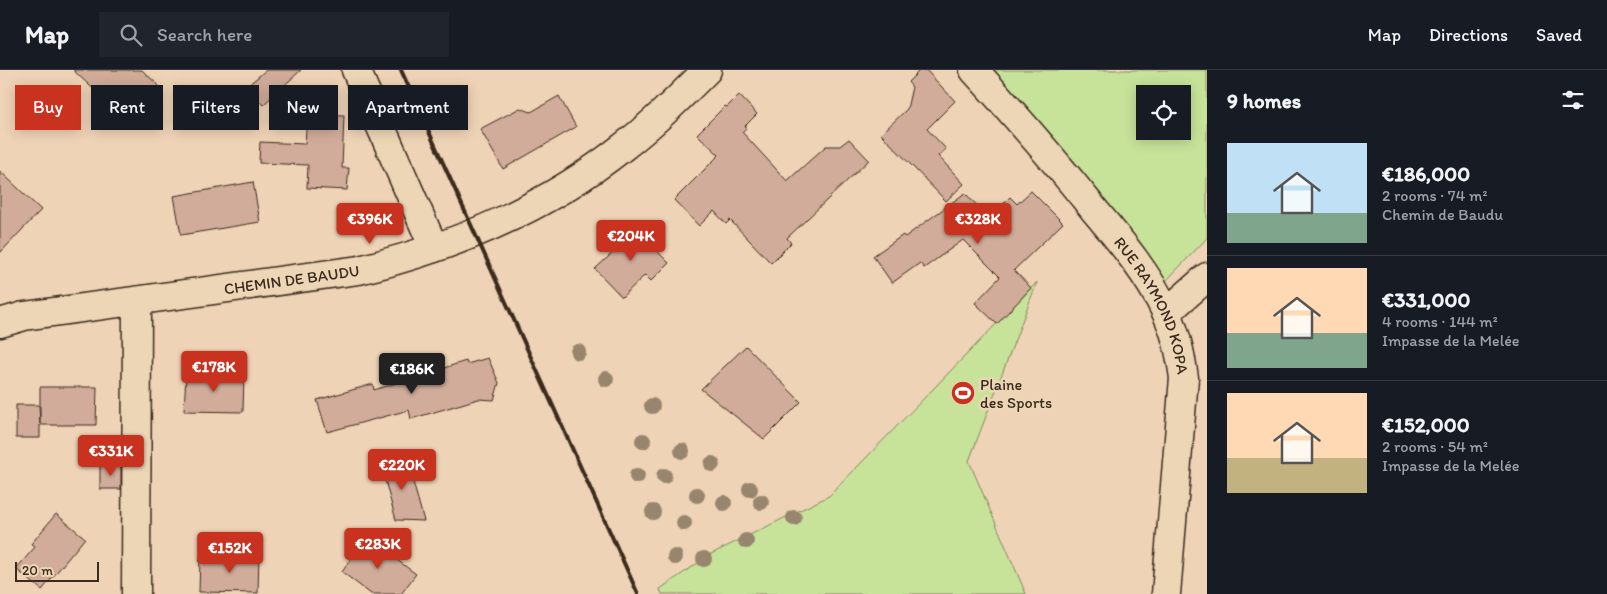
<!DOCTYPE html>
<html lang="en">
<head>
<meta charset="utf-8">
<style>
  body { margin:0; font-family:Itim,sans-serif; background:#20242c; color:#f1f3f6; height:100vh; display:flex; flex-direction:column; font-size:19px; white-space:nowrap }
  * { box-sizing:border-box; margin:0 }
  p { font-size:16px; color:#9ea1a6 }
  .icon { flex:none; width:28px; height:28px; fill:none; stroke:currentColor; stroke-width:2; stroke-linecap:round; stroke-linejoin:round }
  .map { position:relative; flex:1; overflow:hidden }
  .details { display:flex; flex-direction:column; background:#171b24; width:400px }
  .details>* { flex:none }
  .top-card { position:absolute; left:15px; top:15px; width:475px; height:45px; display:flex; gap:10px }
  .fabs { position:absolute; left:1136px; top:15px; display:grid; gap:10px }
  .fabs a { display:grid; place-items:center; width:55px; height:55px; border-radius:0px; background:#171b24; box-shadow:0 2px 12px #0003; font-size:25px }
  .scale { position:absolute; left:15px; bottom:12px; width:84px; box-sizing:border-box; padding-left:5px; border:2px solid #3b2a1e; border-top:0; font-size:14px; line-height:18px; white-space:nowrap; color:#3b2a1e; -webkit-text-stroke:4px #ecd6b5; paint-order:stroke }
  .price { position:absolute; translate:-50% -42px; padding:0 11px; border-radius:5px; background:#c8321e; color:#fff; font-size:16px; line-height:32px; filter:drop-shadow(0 1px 2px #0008) }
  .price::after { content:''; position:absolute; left:50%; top:30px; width:15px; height:11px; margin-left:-8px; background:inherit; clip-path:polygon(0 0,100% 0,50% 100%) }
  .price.current { background:#222; color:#fff }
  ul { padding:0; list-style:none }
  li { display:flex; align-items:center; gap:15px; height:125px; padding:0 20px }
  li+li { border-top:1px solid #363941 }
  li span { display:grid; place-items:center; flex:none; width:140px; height:100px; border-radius:0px; color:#555 }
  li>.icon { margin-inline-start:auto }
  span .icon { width:60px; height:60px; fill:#fffc; stroke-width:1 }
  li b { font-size:21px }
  h2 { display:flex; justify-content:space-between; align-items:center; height:60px; padding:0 20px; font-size:21px }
  .chip { padding:0 18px; border-radius:0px; background:#171b24; box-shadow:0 2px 12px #0003; font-size:18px; line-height:45px }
  .chip.current { background:#c8321e; color:#fff }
  header { display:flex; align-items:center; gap:30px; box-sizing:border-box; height:70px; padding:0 25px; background:#171b24; border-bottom:1px solid #363941 }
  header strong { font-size:24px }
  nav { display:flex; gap:28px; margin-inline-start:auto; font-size:18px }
  .search { width:350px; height:45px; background:#20242c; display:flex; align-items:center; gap:12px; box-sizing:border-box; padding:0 18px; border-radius:0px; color:#9ea1a6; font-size:19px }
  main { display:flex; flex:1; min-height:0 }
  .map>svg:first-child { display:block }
  .green { fill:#c7e39a; stroke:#81865c; fill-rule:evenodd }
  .building { fill:#d1ac9a; stroke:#3b2a1e }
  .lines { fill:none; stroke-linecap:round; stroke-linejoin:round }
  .minor-casing { stroke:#3b2a1e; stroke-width:31 }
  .minor { stroke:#ecd6b5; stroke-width:28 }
  .rail { stroke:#3b2a1e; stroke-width:4 }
  .tree { fill:#98856d }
  .labels { text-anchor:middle; stroke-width:5; stroke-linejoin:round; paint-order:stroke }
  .street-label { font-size:16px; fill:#3b2a1e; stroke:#ecd6b5 }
  .poi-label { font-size:16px; fill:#3b2a1e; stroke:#ecd6b5; text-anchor:start }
</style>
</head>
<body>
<header>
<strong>Map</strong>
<div class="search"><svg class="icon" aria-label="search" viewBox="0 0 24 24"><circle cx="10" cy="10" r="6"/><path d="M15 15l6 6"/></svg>Search here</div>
<nav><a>Map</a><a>Directions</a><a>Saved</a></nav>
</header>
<main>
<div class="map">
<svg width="1207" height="524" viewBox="0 0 1207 524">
  <rect width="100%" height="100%" fill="#efd3b6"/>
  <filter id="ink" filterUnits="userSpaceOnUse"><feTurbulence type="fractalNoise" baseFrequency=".02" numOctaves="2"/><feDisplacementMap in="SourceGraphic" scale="10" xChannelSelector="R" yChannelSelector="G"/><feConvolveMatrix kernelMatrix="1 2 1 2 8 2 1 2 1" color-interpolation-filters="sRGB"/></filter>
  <g filter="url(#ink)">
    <g class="green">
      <path d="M985,0H1207V168L1164,213ZM1145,24H1182V61H1145Z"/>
      <path d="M1037,212L969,391L1026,524H662L660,519L711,484L829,426Z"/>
    </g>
    <g class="building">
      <path d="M73,0H142L160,17L139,39L117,18L105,30Z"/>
      <path d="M266,0H301L263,35L246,17Z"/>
      <path d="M920,0H926L955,31L927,59L946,79L938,86L964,114L946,131L881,64L907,39L912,17L908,12Z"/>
      <path d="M739,25L757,44L745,56L747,57L742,62L787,111L826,76H840L849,69L869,90L787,168L791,173L771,193L730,150L726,154L714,141L699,156L674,130L719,85L697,64L725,36L727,37Z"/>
      <path d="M559,26L576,57L503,99L480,59L520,38L531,42Z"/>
      <path d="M307,44L344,45L342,98H349L347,120L307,118L308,95L259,93L260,72L305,74Z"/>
      <path d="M0,101L41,140L0,183Z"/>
      <path d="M253,112L260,152L181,165L174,126Z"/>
      <path d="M1031,121L1063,153L1014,200L1031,218L997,254L975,233L1000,207L963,170L924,198L920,193L892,213L873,186L903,165L905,167L965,123L989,148L1010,127L1017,134Z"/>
      <path d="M630,154L669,193L651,211L645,205L622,227L595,199L618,178L612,171Z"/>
      <path d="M746,276L801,332L764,369L701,319Z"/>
      <path d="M488,288L499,313L494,330L478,329L411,349L409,340L327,362L317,330L373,314L374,320L466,291L467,294Z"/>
      <path d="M186,303L244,305L243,342L184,341Z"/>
      <path d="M40,317H97L96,355H40V368H16V335H39L40,354Z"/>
      <path d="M407,388L413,412L424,451L396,450L387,418L382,395Z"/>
      <rect x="100" y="395" width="21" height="24"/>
      <path d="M56,444L85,468L42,520L16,499L35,477L31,474Z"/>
      <path d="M366,467L416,504L401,524H371L342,502Z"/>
      <path d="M228,484L259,485L258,523L199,522L200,489H227Z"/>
    </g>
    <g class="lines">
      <g class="minor-casing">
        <g id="minor">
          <path d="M356,0L434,178"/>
          <path id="s1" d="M974,0C1016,46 1057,93 1096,142C1122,173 1149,205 1166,242C1176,262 1181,286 1184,308L1166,524"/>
          <path d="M1167,242L1207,207"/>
          <path id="s2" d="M0,253L24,246L359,200C454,177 546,138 623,77C653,54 680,27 707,0"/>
          <path d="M136,524L137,231"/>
        </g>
      </g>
      <use href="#minor" class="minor"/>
      <path class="rail" d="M401,0L638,524"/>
    </g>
    <g class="tree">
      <circle cx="578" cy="282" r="8"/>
      <circle cx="606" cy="309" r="8"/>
      <circle cx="652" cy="336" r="8"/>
      <circle cx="643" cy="371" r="8"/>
      <circle cx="682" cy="381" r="8"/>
      <circle cx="712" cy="394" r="8"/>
      <circle cx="637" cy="406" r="8"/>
      <circle cx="664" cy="406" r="8"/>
      <circle cx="750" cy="419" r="8"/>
      <circle cx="697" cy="425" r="8"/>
      <circle cx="761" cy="432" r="8"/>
      <circle cx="724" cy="433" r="8"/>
      <circle cx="653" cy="442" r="8"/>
      <circle cx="794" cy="448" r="8"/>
      <circle cx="684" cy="453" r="8"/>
      <circle cx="746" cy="471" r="8"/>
      <circle cx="675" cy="487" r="8"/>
      <circle cx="704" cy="489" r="8"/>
    </g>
  </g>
  <defs>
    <g id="stadium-disc" transform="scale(1.25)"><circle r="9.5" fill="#c8321e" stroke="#ecd6b5"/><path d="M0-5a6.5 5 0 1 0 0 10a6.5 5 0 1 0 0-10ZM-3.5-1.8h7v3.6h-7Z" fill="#fff"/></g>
  </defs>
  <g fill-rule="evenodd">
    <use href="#stadium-disc" x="963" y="323"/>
  </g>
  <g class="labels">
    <g class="street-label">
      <text dy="6" stroke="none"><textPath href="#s2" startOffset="295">CHEMIN DE BAUDU</textPath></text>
      <text dy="6" stroke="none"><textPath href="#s1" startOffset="298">RUE RAYMOND KOPA</textPath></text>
    </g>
    <g class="poi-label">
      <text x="980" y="320">Plaine<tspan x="980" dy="18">des Sports</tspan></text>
    </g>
  </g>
</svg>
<div class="fabs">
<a><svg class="icon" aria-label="locate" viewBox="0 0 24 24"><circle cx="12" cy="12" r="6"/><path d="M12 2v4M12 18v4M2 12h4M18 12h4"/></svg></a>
</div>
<div class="scale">20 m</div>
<b class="price" style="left:370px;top:175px">€396K</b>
<b class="price" style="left:978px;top:175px">€328K</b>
<b class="price" style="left:631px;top:192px">€204K</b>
<b class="price" style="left:214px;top:323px">€178K</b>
<b class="price current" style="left:412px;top:325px">€186K</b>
<b class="price" style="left:111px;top:407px">€331K</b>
<b class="price" style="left:402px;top:421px">€220K</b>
<b class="price" style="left:378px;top:500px">€283K</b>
<b class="price" style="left:230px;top:504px">€152K</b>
<div class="top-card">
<a class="chip current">Buy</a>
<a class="chip">Rent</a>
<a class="chip">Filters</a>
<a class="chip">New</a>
<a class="chip">Apartment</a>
</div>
</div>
<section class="details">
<h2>9 homes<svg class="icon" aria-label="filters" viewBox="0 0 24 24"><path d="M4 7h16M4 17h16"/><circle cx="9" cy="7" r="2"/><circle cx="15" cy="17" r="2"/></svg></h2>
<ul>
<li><span style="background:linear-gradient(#bfe0f5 70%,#7fa58c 0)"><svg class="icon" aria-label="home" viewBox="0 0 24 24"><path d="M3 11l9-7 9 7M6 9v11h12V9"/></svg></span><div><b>€186,000</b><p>2 rooms · 74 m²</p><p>Chemin de Baudu</p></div></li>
<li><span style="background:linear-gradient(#ffd9b3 65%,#7fa58c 0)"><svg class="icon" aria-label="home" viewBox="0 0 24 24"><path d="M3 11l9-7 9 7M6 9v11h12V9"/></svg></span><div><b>€331,000</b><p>4 rooms · 144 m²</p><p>Impasse de la Melée</p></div></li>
<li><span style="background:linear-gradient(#ffd9b3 65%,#c2b280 0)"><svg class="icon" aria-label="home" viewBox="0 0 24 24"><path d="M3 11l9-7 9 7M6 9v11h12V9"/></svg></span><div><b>€152,000</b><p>2 rooms · 54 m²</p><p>Impasse de la Melée</p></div></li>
</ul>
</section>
</main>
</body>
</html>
